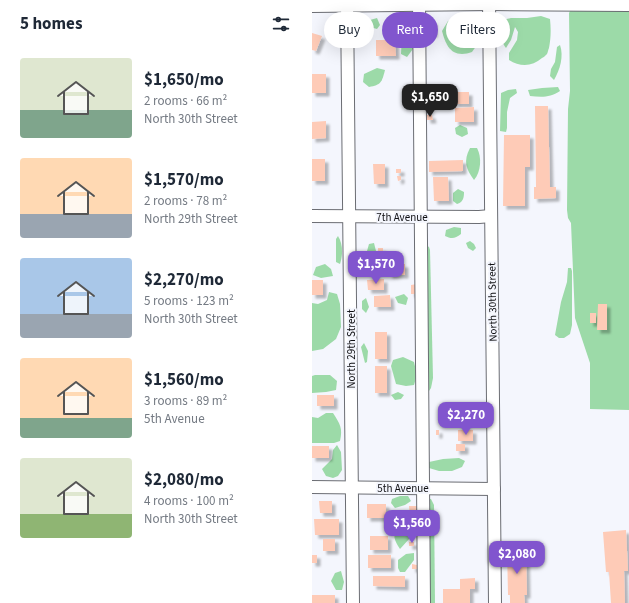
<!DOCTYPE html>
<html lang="en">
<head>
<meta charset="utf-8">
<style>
  body { margin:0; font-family:"Source Sans 3",sans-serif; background:#f2f2f3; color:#1f2937; height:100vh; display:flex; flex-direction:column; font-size:15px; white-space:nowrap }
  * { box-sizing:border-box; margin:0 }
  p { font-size:13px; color:#747a83 }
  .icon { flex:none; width:22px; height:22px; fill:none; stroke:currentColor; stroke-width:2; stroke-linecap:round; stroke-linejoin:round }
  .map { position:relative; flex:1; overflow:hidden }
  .sheet { display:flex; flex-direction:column; background:#fff; width:312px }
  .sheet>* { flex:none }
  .guide { position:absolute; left:12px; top:12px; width:245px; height:36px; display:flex; gap:8px }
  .price { position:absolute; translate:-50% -34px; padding:0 9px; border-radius:8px; background:#8155ce; color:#fff; font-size:13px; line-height:26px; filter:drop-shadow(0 1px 2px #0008) }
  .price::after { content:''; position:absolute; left:50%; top:24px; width:12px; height:9px; margin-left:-6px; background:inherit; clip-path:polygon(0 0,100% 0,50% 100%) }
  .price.active { background:#222; color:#fff }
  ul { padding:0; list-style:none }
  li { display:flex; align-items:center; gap:12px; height:100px; padding:0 20px }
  li span { display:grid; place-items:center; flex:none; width:112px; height:80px; border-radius:4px; color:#555 }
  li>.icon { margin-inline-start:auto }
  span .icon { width:48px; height:48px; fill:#fffc; stroke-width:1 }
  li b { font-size:17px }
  h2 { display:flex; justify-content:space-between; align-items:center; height:48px; padding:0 20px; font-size:17px }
  .tag { padding:0 14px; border-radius:18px; background:#fff; box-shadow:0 4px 16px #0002; font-size:14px; line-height:36px }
  .tag.active { background:#8155ce; color:#fff }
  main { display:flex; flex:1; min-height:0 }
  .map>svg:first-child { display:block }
  .green { fill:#9cdaa8 }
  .building { fill:#fecbb7; filter:url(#shadow) }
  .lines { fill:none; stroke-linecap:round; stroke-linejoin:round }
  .minor-casing { stroke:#6b6d73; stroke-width:14 }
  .minor { stroke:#fff; stroke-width:12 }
  .labels { text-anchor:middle; stroke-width:4; stroke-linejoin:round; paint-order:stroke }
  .street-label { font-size:11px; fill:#0f0f12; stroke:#f4f6fd }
</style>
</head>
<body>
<main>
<section class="sheet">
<h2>5 homes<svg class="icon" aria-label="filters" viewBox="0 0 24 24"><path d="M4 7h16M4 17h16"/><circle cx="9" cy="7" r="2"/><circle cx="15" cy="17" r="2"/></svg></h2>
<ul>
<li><span style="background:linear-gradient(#dfe7d0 65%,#7fa58c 0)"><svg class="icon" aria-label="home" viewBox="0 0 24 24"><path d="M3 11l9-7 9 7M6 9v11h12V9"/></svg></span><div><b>$1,650/mo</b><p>2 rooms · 66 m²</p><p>North 30th Street</p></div></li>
<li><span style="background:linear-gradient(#ffd9b3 70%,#9aa5b1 0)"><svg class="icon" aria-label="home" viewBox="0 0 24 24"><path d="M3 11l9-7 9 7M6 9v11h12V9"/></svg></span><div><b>$1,570/mo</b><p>2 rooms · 78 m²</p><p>North 29th Street</p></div></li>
<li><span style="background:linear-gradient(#a9c7e8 70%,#9aa5b1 0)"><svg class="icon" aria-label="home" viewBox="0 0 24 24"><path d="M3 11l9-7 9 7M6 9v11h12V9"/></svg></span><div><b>$2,270/mo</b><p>5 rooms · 123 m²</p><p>North 30th Street</p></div></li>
<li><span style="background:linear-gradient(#ffd9b3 75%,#7fa58c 0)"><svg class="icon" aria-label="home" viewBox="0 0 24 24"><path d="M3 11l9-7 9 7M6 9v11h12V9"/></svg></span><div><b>$1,560/mo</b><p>3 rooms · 89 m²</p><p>5th Avenue</p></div></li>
<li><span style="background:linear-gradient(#dfe7d0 70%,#8fb573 0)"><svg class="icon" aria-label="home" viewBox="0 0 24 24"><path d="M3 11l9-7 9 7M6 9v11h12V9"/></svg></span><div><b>$2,080/mo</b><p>4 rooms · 100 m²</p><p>North 30th Street</p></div></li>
</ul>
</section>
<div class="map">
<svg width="317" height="603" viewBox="0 0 317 603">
  <defs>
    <filter id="shadow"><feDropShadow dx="3.5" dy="3.5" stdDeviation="1" flood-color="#0004"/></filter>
  </defs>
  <rect width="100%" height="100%" fill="#f4f6fd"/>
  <g class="green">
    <path d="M260,10L317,11V410L278,409V363L263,318L259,223L256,218L255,210L256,109L258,91L257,13L258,11Z"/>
    <path d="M98,16L102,24L101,49L95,57L89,54C90,41 89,25 98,16Z"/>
    <path d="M229,16L238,19C239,29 239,38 237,48C236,50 236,52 235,54C234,55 231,58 230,58C220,67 208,67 197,60V53L205,40L206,32L203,27L199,40L194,48C187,38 188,32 190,20L199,18H215Z"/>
    <path d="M160,17L165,31L167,42L160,52C157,53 153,54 150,54C137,54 133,42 130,31L136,21L147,18Z"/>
    <path d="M65,18L68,25L65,29L58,27V20Z"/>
    <path d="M22,22L26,30L25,43L22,45L19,36L18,26Z"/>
    <path d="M248,45C252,56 248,70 242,80L238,76L239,69L243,62L245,47Z"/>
    <path d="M65,68L73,70C70,82 69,85 57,87L51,82L52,74Z"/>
    <path d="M246,87L248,91C238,98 229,97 218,96L216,90L230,88Z"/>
    <path d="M204,89L205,93L198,98L195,112V128L194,132L188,131L189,93L196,90Z"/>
    <path d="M148,125L155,128L156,134L150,137L144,134L143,128Z"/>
    <path d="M158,148H165C170,157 169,172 162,180C154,169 151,161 158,148Z"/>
    <path d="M146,189L152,192C152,198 151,202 145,204L141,201V193Z"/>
    <path d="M142,227L149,228V234C143,239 139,239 133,236L134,230Z"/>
    <path d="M26,236C31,244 31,255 28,264L24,262V239Z"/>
    <path d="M158,241L162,244L164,248L161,251L156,248L154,243Z"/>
    <path d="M62,243L64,251L63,257L59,258L55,251L57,244Z"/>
    <path d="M114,245L117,247L118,250L121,378L119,388L117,391L114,383Z"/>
    <path d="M13,264L19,269L21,276L9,278L1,275L4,267Z"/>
    <path d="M256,268H259L260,271V325L258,334L252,338H247L243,335L249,302L255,282Z"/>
    <path d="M17,292L25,294L28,304L29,327L24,339L11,349L0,351V303L6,304L15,300Z"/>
    <path d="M92,294L96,298L94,305L86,303L83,297Z"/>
    <path d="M54,298L57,307L54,313L50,309V301Z"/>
    <path d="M52,343L56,351L55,362L53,363L49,347Z"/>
    <path d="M91,357L102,362L105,375L102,385L94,386L84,384L79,366L81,360Z"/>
    <path d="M3,375H18L25,381L24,390L14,392L0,393V376Z"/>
    <path d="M86,392L92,395L89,399L83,400L79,395Z"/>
    <path d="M14,413H21C28,424 31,428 28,441L22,443H0V417L6,418Z"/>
    <path d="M25,445L29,452L30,470L26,476L21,478L14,476L10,469L20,459L21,450Z"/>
    <path d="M147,458L153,461L150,467L140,471H127L117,468V462L131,459Z"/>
    <path d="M88,496H96L99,501L93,505L83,508L79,503L80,499Z"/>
    <path d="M115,499H119L122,505L123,603H115Z"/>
    <path d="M94,523L105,527L104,534L98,538L88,549C82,540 80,535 86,525Z"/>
    <path d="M102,553V560L93,572H88L86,568V560L94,554Z"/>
    <path d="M29,571L32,582L30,590H24L19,581L23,573Z"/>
  </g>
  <g class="building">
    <path d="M122,21V34H111L110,22Z"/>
    <path d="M0,33L10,36L4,51L0,50Z"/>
    <path d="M64,40H83L84,56H64Z"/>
    <rect x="0" y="74" width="14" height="19"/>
    <rect x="143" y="92" width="14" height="12"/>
    <path d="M223,106H236L238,187H244V198L222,199V187H224Z"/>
    <path d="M162,107V122H143V108Z"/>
    <path d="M115,115H120L121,120H115Z"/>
    <path d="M14,121V138L0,139V122Z"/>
    <path d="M192,135H218V167H213V206H191Z"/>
    <rect x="0" y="159" width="13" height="22"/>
    <path d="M151,160V171L117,172V161Z"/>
    <path d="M61,164H73V184H62Z"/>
    <rect x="84" y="169" width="5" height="4"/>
    <path d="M85,176H89V180L86,181Z"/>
    <path d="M121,177H136L137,201H122Z"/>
    <rect x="66" y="248" width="5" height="9"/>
    <rect x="77" y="264" width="16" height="11"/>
    <path d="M72,279V290H56L55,280Z"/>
    <rect x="0" y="280" width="11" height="15"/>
    <path d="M105,284V294H99V285Z"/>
    <path d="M78,295L79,307H62V296Z"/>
    <path d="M286,304H295V330H285Z"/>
    <rect x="278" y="313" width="6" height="10"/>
    <rect x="63" y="332" width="12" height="27"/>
    <rect x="63" y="366" width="12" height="27"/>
    <rect x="5" y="395" width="17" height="11"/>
    <rect x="124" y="430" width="3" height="5"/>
    <rect x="146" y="430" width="15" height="11"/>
    <rect x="144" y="444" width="9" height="7"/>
    <rect x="0" y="446" width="17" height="12"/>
    <path d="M7,501H20V513H8Z"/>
    <rect x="55" y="504" width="19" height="14"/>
    <path d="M97,506H107V517H98Z"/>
    <path d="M2,519H27V535H3Z"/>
    <path d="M314,530L316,571H312L313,603H299L297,572H294L291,532Z"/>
    <rect x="58" y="536" width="18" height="14"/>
    <rect x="11" y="539" width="12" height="12"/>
    <rect x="97" y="542" width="5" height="4"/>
    <path d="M195,549H214L215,595H212L213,603H198V595H196Z"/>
    <rect x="0" y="555" width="5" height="8"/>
    <rect x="56" y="555" width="23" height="13"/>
    <path d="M100,564L105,565V569H100Z"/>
    <path d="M61,576H93V587L61,586Z"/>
    <path d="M163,578V589H158V603H131V589H148V579Z"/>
    <rect x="0" y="595" width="23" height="8"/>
  </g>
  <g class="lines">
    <g class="minor-casing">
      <g id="minor">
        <path d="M35,0L41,603"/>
        <path d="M107,0L112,603"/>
        <path d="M177,0L183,603"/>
        <path d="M0,6L177,4L317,5"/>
        <path d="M0,216L167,217L179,216"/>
        <path d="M0,487L182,489"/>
      </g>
    </g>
    <use href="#minor" class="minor"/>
  </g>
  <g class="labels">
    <g class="street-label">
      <text x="90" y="221">7th Avenue</text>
      <text transform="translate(180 302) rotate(-91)" y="4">North 30th Street</text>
      <text transform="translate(39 349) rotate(-90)" y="4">North 29th Street</text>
      <text x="91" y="492">5th Avenue</text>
    </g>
  </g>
</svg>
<b class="price active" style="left:118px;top:118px">$1,650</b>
<b class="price" style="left:64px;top:285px">$1,570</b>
<b class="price" style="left:154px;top:436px">$2,270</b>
<b class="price" style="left:100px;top:544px">$1,560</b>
<b class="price" style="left:205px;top:575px">$2,080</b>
<div class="guide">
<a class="tag">Buy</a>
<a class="tag active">Rent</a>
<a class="tag">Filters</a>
</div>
</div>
</main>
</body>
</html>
